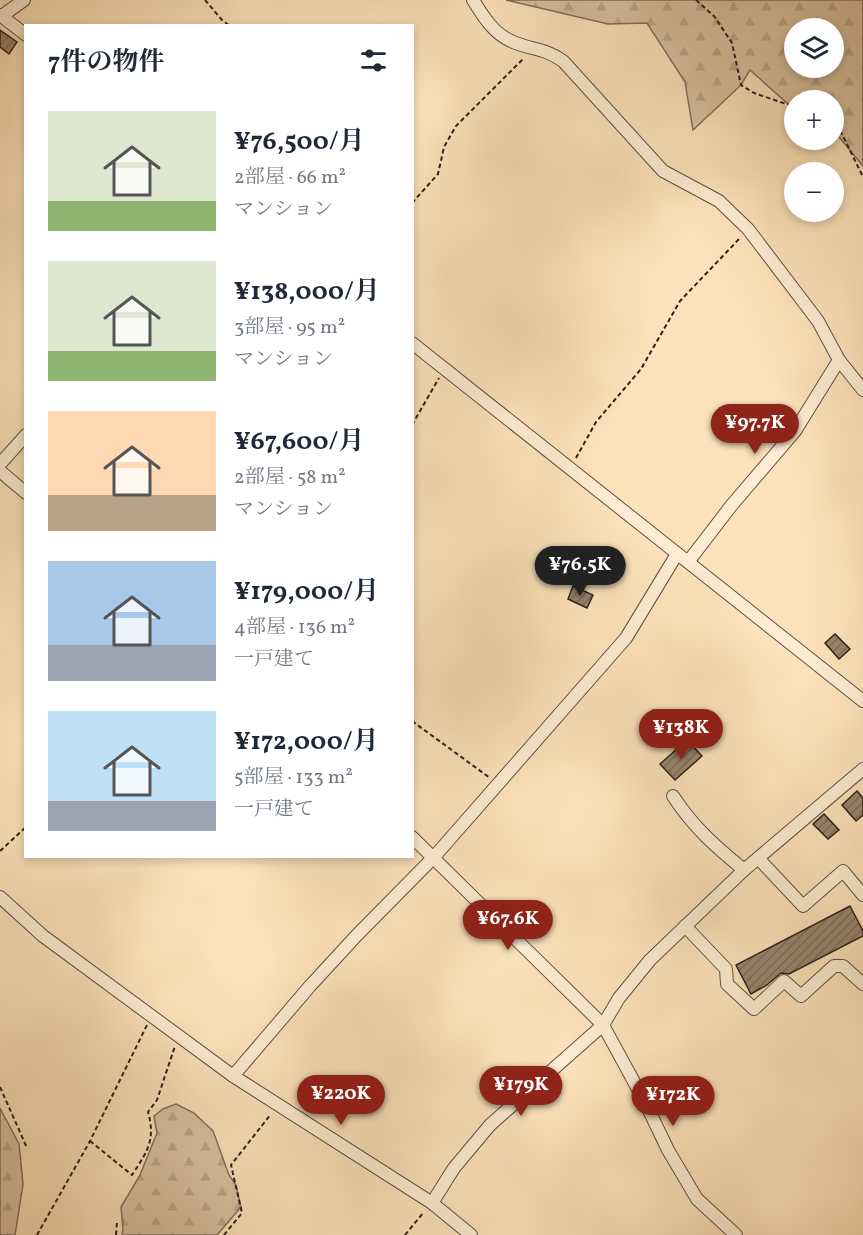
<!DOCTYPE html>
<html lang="ja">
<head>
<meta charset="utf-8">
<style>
  body { margin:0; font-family:Vollkorn,"Noto Serif JP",serif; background:#f6f6f7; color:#1f2937; height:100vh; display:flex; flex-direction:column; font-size:22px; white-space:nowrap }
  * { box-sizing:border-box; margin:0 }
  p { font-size:20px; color:#747a83 }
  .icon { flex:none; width:33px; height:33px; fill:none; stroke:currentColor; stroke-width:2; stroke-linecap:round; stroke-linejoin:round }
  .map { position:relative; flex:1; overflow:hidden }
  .panel { position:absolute; left:24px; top:24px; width:390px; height:834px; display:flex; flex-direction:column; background:#fff; border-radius:0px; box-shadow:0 3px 9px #0003 }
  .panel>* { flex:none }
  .controls { position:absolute; left:784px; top:18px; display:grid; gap:12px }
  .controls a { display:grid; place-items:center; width:60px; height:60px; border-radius:50%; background:#fff; box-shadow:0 3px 9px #0003; font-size:30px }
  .price { position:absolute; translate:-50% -51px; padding:0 14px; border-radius:21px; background:#8f2418; color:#fff; font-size:20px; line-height:39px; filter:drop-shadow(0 2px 3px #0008) }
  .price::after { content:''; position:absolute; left:50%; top:36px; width:18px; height:14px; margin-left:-9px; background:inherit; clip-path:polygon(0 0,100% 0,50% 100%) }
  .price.selected { background:#222; color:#fff }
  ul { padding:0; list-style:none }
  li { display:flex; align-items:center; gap:18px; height:150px; padding:0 24px }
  li span { display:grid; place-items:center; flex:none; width:168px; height:120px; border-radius:0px; color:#555 }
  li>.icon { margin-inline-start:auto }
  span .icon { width:72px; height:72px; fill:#fffc; stroke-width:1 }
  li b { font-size:26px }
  h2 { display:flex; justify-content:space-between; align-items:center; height:72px; padding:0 24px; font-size:26px }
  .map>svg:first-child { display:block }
  .forest { fill:url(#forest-firs); stroke:#83705d; stroke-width:1.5; fill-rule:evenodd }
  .building { fill:url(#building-hatch); stroke:#2d201b; stroke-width:1.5 }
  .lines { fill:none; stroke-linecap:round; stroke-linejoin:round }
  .minor-casing { stroke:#615043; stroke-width:14 }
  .path { stroke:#2d201b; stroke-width:2; stroke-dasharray:4.5 3; stroke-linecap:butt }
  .minor { stroke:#fdecd2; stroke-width:12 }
</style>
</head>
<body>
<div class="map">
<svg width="863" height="1235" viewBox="0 0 863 1235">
  <defs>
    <pattern id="forest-firs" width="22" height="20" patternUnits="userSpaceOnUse" patternTransform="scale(1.5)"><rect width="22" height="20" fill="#d9c19f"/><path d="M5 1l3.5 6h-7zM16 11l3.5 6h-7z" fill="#bba688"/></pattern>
    <pattern id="building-hatch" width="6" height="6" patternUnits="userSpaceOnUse" patternTransform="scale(1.5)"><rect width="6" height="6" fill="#99856e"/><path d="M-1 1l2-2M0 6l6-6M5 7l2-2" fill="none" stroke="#7d6c5a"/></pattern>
  </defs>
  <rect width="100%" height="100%" fill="#fce2ba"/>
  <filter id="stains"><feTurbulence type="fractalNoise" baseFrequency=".00333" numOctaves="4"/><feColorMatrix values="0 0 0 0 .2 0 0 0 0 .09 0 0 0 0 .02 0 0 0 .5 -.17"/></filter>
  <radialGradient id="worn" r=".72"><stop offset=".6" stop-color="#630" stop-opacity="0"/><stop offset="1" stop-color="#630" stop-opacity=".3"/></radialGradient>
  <g class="forest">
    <path d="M506,0H863V166L834,131V100H795V107L787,103L750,70L741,85L693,130L685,82L647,23L608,24ZM795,28H834V68H795Z"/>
    <path d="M176,1104L194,1113L213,1131L229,1175L236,1185L241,1207L217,1235H122L123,1229L121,1207L140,1175L157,1133L154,1116L163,1109Z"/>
    <path d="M0,1108L19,1144L23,1184L15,1235H0Z"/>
  </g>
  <g class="building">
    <path d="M0,30L17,42L9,54L0,47Z"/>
    <path d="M573,586L593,595L587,608L568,599Z"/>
    <path d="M835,634L850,649L839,659L825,643Z"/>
    <path d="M653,710L673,719L667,732L647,722Z"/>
    <path d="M687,740L702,756L675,780L660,764Z"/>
    <path d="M857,791L863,798V815L856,821L842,805Z"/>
    <path d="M824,814L839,830L828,839L813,824Z"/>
    <path d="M850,906L863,931V936L789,974L781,973L767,985L751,994L736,965Z"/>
  </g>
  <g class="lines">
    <g class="minor-casing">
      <g id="minor">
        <path d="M473,0C483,16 493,33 511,41C530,50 543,47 563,61L663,171L719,201L748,229L818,321L839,360L863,390"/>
        <path d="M0,15L26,35"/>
        <path d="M2,16L24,0"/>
        <path d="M412,343L863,701"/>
        <path d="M0,464L26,435"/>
        <path d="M0,471L26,493"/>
        <path d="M688,562L731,506L795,431L839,360"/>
        <path d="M673,796C694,828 715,846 744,870"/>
        <path d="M412,837L603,1025L645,1102L668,1150L697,1199L736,1235"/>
        <path d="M758,858L803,906L843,871L863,895"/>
        <path d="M0,897L43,936L233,1076L432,1203L471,1235"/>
        <path d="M685,926L726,969L727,984L754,1009L784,981L801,996L834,966H843L863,984"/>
        <path d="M233,1076L310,986L357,935L434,857L626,638L677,554"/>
        <path d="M432,1203L454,1168L490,1125L603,1025L619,998L650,960L744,870L863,769"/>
      </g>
    </g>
    <g class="path">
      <path d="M205,0L222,20L230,26"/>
      <path d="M696,0L714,16L732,43L741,85L754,93L795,107"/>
      <path d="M834,126L842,134L863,177"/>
      <path d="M412,203L438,174L444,147L456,126L524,58"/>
      <path d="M412,425L439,378"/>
      <path d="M576,458L596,422L641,369L680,301L740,238"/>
      <path d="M412,721L490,778"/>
      <path d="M0,851L26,827"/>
      <path d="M0,1087L27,1148"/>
      <path d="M90,1141L132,1175C147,1152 156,1140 148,1112L157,1100L175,1046"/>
      <path d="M37,1235L90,1141L147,1025"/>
      <path d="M116,1235L117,1221"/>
      <path d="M224,1235L242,1213L231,1165L271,1114"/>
      <path d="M405,1235L424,1212"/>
    </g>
    <use href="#minor" class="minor"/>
  </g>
  <rect width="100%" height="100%" filter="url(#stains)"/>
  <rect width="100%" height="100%" fill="url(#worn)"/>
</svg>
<div class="controls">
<a><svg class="icon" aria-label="layers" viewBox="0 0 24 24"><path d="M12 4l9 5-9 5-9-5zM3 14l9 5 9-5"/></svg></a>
<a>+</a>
<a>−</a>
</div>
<b class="price" style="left:755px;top:455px">¥97.7K</b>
<b class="price selected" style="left:580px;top:597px">¥76.5K</b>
<b class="price" style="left:681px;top:760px">¥138K</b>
<b class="price" style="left:508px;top:951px">¥67.6K</b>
<b class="price" style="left:521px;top:1117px">¥179K</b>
<b class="price" style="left:341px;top:1126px">¥220K</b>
<b class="price" style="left:673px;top:1127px">¥172K</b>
<section class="panel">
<h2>7件の物件<svg class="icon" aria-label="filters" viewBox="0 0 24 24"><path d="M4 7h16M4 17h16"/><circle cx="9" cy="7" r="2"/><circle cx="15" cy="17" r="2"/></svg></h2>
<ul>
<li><span style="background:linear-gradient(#dfe7d0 75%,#8fb573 0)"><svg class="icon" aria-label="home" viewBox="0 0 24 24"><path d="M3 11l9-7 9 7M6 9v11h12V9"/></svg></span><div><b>¥76,500/月</b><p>2部屋 · 66 m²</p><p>マンション</p></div></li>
<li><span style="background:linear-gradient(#dfe7d0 75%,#8fb573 0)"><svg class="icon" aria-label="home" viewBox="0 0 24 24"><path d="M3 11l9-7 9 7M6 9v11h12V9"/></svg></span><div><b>¥138,000/月</b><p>3部屋 · 95 m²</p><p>マンション</p></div></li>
<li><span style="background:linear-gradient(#ffd9b3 70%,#b9a48a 0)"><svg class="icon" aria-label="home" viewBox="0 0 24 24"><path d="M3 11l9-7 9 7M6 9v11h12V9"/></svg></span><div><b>¥67,600/月</b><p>2部屋 · 58 m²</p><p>マンション</p></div></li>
<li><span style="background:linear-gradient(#a9c7e8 70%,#9aa5b1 0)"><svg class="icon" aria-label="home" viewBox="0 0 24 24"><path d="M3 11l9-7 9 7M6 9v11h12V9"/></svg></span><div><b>¥179,000/月</b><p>4部屋 · 136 m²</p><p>一戸建て</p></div></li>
<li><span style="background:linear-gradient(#bfe0f5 75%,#9aa5b1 0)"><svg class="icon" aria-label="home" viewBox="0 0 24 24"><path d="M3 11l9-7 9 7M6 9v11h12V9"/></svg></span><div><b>¥172,000/月</b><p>5部屋 · 133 m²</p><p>一戸建て</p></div></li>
</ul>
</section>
</div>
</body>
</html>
